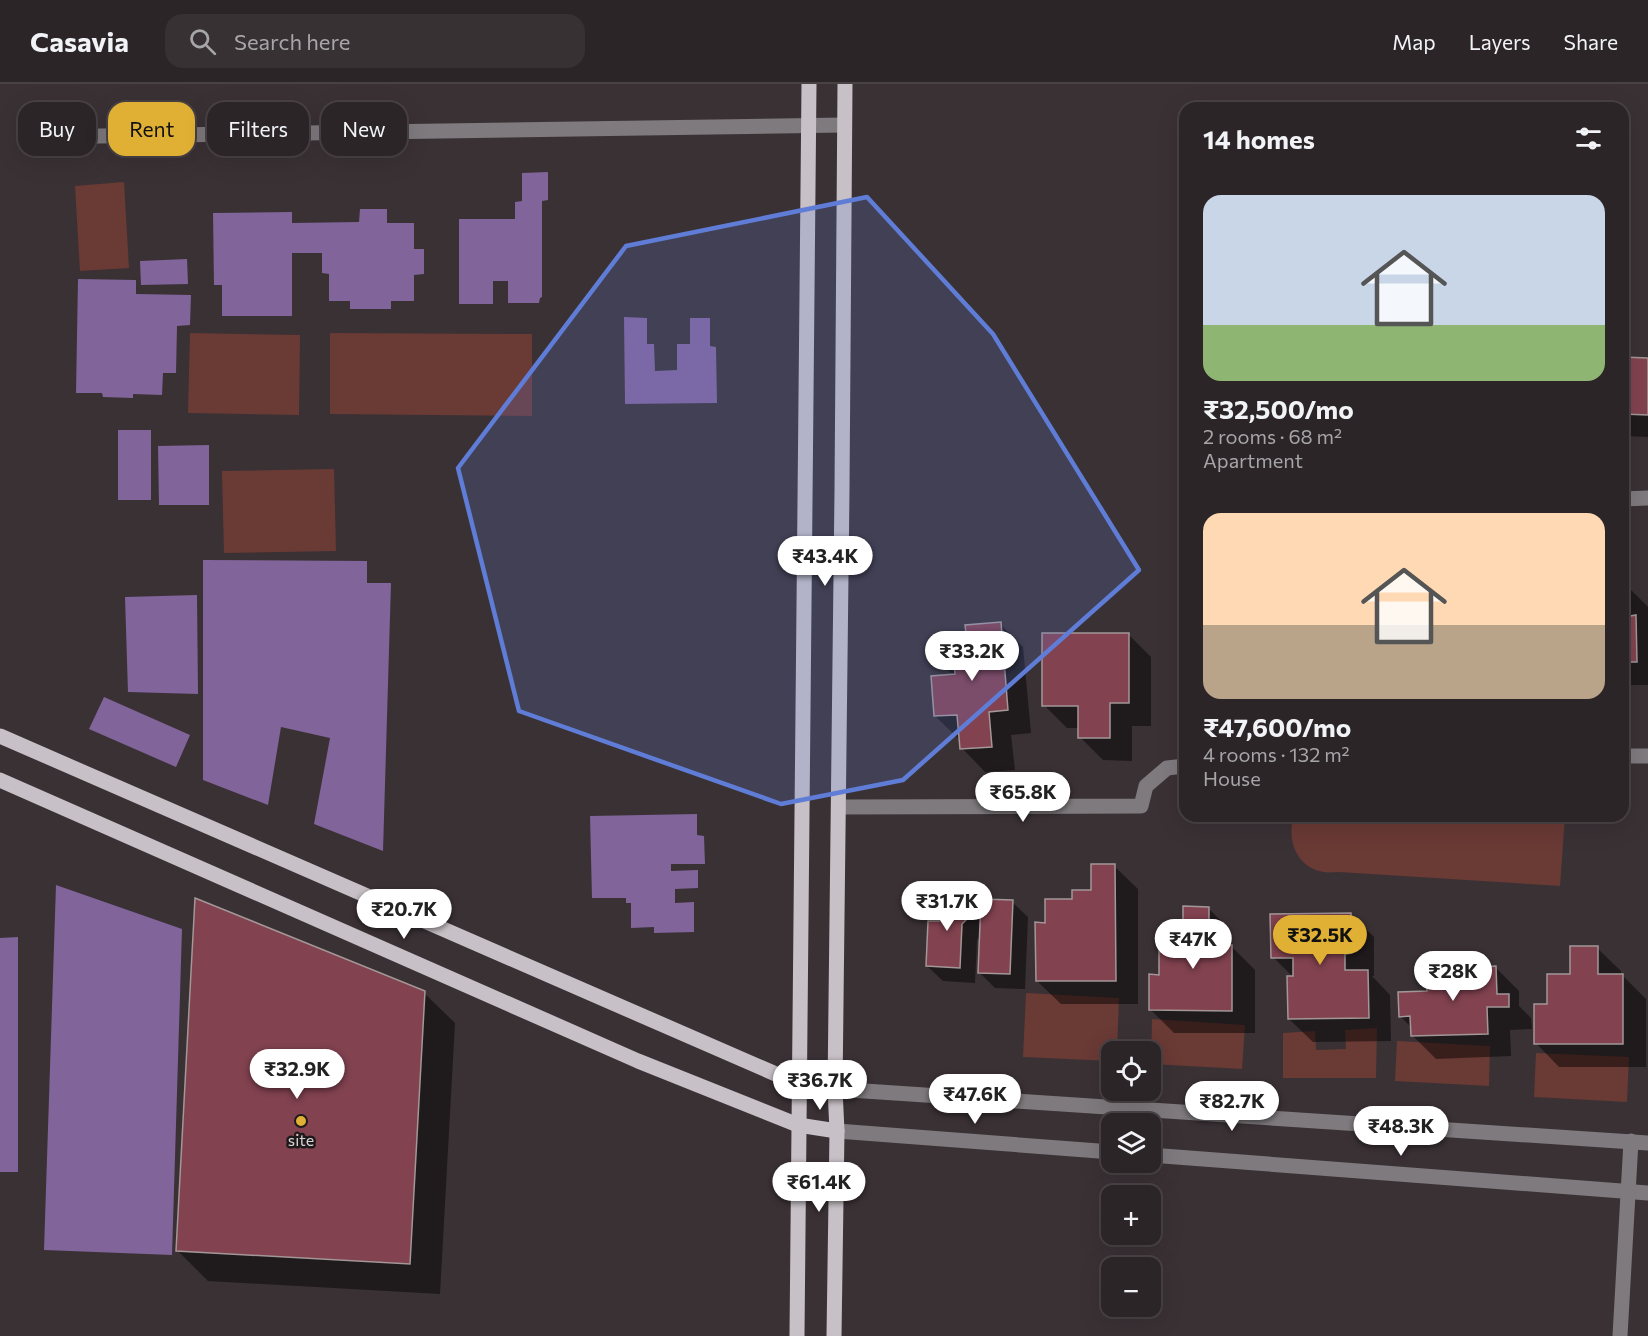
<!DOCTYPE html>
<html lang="en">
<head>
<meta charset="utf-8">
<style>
  body { margin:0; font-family:Commissioner,sans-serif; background:#383134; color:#f1f3f6; height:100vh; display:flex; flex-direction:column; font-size:22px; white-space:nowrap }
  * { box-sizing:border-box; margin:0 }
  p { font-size:20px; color:#a6a5a8 }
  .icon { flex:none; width:33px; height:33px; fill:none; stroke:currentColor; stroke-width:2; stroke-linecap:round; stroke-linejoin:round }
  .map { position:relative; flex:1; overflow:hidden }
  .drawer { position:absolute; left:1179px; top:18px; width:450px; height:720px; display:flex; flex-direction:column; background:#2c2528; border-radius:18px; box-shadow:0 6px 24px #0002,0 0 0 2px #484245 }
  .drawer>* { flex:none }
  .banner { position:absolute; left:18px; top:18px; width:570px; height:54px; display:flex; gap:12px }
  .fabs { position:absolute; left:1101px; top:957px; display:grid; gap:12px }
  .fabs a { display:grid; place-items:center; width:60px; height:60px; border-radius:12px; background:#2c2528; box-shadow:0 6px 24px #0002,0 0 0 2px #484245; font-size:30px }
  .price { position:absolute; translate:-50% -51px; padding:0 14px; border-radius:21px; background:#fff; color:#222; font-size:20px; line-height:39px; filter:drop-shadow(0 2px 3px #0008) }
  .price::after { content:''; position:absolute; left:50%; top:36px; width:18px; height:14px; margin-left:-9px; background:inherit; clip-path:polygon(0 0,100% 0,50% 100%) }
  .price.on { background:#e0b034; color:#111 }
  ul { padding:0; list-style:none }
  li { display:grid; align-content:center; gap:12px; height:318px; padding:0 24px }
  li span { display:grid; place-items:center; height:186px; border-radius:18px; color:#555 }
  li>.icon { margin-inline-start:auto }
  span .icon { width:108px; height:108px; fill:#fffc; stroke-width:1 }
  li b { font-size:26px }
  h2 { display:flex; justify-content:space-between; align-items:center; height:72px; padding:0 24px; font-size:26px }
  .chip { padding:0 21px; border-radius:18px; background:#2c2528; box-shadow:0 6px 24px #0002,0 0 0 2px #484245; font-size:21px; line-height:54px }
  .chip.on { background:#e0b034; color:#111 }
  header { display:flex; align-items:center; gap:36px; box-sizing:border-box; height:84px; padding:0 30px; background:#2c2528; border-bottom:2px solid #484245 }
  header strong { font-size:28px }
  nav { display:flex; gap:33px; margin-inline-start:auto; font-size:21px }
  .search { width:420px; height:54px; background:#383134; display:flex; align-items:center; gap:15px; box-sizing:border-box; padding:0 21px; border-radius:18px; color:#a6a5a8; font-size:22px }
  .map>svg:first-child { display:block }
  .green { fill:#6a3a35 }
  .water { fill:#81649a }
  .shadow { fill:#0007 }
  .building { fill:#824250; stroke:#a39798; stroke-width:1.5 }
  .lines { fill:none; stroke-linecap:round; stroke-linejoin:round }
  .minor { stroke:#7e7a7d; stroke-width:15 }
  .major { stroke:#c7c0c6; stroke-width:15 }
  .marked { fill:#5f7dd7; fill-opacity:0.2; stroke:#5f7dd7; stroke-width:4.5; stroke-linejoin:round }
  .poi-dot { fill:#e0b034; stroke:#1e1a1c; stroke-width:2 }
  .labels { text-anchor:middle; stroke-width:5; stroke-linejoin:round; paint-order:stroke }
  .poi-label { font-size:16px; fill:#d9d4d6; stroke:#1e1a1c }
</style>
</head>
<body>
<header>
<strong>Casavia</strong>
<div class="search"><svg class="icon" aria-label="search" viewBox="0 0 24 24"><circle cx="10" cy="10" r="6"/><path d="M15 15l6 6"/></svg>Search here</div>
<nav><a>Map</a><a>Layers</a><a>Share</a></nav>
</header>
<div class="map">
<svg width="1648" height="1252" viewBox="0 0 1648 1252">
  <rect width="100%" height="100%" fill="#3a3135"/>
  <g class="green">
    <path d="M124,98L129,184L80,187L75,102Z"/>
    <path d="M190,249L300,251L299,331L188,329Z"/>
    <path d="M330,249L532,250V332L330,330Z"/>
    <path d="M334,385L336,467L224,469L222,387Z"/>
    <path d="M1294,732H1565L1560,802L1339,788C1334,788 1328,789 1324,788C1297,784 1286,756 1294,732Z"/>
    <path d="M1026,909L1119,914L1117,967L1112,968L1111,977L1023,973Z"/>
    <path d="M1152,935L1245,941L1242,985L1151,980Z"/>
    <path d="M1377,944L1376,994H1283V949L1315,947L1316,966L1346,965L1345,946Z"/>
    <path d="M1397,957L1490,962L1489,1002L1395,997Z"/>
    <path d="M1536,969L1629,973L1627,1018L1534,1013Z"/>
  </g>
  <g class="water">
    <path d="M548,88V116L542,117V213L540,214L539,219H508V197H493V220H459V135H515V118L522,117V89Z"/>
    <path d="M360,125H387V139H414V165H424V190L414,191V217H391V225H350V217H329V190L322,189V169H292V232H222V201H214L213,129L292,128V139L359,138Z"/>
    <path d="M187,175L188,200L141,201L140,177Z"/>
    <path d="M78,195L136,196V210L191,211L190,241L177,242L176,289H163L162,311L133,310V314L103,313L102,309H76Z"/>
    <path d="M624,233L647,234V260H654L655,287L677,286V260H690V234H710V262L716,263L717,319L625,320Z"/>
    <rect x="118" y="346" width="33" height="70"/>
    <path d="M209,361V421H159L158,362Z"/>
    <path d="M203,476L367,477V499H391L383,767L314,740L330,654L281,643L268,721L203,696Z"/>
    <path d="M197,511L198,610L128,608L125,513Z"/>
    <path d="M104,613L190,651L176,683L89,645Z"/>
    <path d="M697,730V751L704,752L705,780H671V787L698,786V804L675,805V819L694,818V848L654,849V843L631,844V819H626V814H592L590,732Z"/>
    <path d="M56,801L182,845L172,1171L44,1166Z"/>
    <path d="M18,853V1088H0V854Z"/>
  </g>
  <g class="shadow">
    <path d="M1623,275L1648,276V353L1623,352Z"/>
    <path d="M1623,503H1628L1648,523V601H1631V630H1623Z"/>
    <path d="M1000,540L1023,563L1031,649L1011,651L1015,686L985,688L962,664L961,655H959L935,632L954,592L941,579L967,550Z"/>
    <path d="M1128,550L1151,573V642H1132V677L1103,676L1080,653V644H1067L1044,621Z"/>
    <path d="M1114,782L1138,805V920H1061L1037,897L1073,816L1092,807Z"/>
    <path d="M960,813L981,834L1012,818L1028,833L1025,905L995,904L979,888L981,852L977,856L975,899L943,897L927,882L941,839Z"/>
    <path d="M1208,824L1231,847V862L1255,886V949H1174L1151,926L1161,892L1184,862Z"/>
    <path d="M1350,830L1374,853V892H1372L1390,911L1391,957L1313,958L1289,935L1293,893L1273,873Z"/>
    <path d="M1597,864L1621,887V892H1623L1646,915V983H1559L1536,959L1548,922L1572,892Z"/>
    <path d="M1495,883L1519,907V922L1531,934L1532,945L1510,946L1511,972L1436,975L1412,951V944L1400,932L1428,909L1437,887L1442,892L1468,890Z"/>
    <path d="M424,909L455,939L440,1210L208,1197L178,1167Z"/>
  </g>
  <g class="building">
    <path d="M1623,273L1648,274V331L1623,330Z"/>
    <path d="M1623,501H1629L1630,532L1636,531L1637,578H1623Z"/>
    <path d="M1001,538L1008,626L989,628L992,663L960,665L957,631L934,632L931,592L955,590L954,579L940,580L938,551L966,549L965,541Z"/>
    <path d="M1042,549H1129V619H1110V654H1078V622H1042Z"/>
    <path d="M1091,780H1115L1116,897H1036L1035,838L1045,839V815H1072V806H1091Z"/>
    <path d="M954,809L961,812L966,816L968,822L969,829L967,835L962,840L960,884L926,882L928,837H939L935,831V824L937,817L941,812L947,810Z"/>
    <path d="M195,814L425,907L410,1180L176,1167Z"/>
    <path d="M981,815L1013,816L1010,890L978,889Z"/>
    <path d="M1183,822L1209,823V861H1232V927L1149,926V890L1159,891V861H1183Z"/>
    <path d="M1351,829L1352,869L1345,870V886H1368L1369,934L1288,935L1287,892H1293V874H1271L1270,830Z"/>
    <path d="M1570,862H1598V890H1623V960H1534V920H1547V890H1570Z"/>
    <path d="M1496,882L1497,910H1509V923H1487L1488,950L1411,952L1410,932L1399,933L1398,908L1427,907L1426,886L1437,885L1438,894L1446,886L1454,883L1467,888V883Z"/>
  </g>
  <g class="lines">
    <g class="minor">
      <path d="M32,53L844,41"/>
      <path d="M1623,415L1648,414"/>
      <path d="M1623,672H1648"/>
      <path d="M839,723L1141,722L1146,702L1167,684L1185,682"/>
      <path d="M835,1005L1648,1059"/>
      <path d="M837,1047L1112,1068"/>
      <path d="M1150,1071L1648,1109"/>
      <path d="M1620,1252L1631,1057"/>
    </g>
    <g class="major">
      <path d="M0,652L778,991L835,1005"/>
      <path d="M0,696L638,977L798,1041L837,1047"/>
      <path d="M797,1252L809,0"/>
      <path d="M834,1252L837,1047L835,1005L842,406L845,0"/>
    </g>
  </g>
  <path class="marked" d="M867,113L993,250L1139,486L903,696L781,720L519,627L458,384L626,162Z"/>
  <circle class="poi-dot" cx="301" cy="1037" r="6"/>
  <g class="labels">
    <g class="poi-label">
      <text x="301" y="1062">site</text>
    </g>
  </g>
</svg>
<div class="fabs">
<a><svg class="icon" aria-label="locate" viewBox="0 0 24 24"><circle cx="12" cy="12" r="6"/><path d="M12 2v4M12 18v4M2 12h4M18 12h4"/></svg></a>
<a><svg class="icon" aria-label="layers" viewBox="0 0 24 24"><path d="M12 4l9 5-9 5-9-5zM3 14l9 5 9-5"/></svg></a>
<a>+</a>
<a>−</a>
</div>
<b class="price" style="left:825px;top:503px">₹43.4K</b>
<b class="price" style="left:972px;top:598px">₹33.2K</b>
<b class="price" style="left:1023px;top:739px">₹65.8K</b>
<b class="price" style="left:947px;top:848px">₹31.7K</b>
<b class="price" style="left:404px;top:856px">₹20.7K</b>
<b class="price on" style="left:1320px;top:882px">₹32.5K</b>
<b class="price" style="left:1193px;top:886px">₹47K</b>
<b class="price" style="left:1453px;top:918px">₹28K</b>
<b class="price" style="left:297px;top:1016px">₹32.9K</b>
<b class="price" style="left:820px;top:1027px">₹36.7K</b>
<b class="price" style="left:975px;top:1041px">₹47.6K</b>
<b class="price" style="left:1232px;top:1048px">₹82.7K</b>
<b class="price" style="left:1401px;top:1073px">₹48.3K</b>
<b class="price" style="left:819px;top:1129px">₹61.4K</b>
<div class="banner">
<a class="chip">Buy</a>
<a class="chip on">Rent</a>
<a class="chip">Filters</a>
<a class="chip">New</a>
</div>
<section class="drawer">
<h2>14 homes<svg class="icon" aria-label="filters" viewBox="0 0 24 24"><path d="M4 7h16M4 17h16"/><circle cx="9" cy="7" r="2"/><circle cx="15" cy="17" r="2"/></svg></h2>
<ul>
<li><span style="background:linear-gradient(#c9d6e8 70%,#8fb573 0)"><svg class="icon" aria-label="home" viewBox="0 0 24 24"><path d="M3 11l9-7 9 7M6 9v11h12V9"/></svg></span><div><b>₹32,500/mo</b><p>2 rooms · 68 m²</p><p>Apartment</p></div></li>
<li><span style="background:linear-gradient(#ffd9b3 60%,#b9a48a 0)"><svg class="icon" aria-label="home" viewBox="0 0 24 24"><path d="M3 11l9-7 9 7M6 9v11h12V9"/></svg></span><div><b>₹47,600/mo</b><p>4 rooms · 132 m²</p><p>House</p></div></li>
</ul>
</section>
</div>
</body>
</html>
